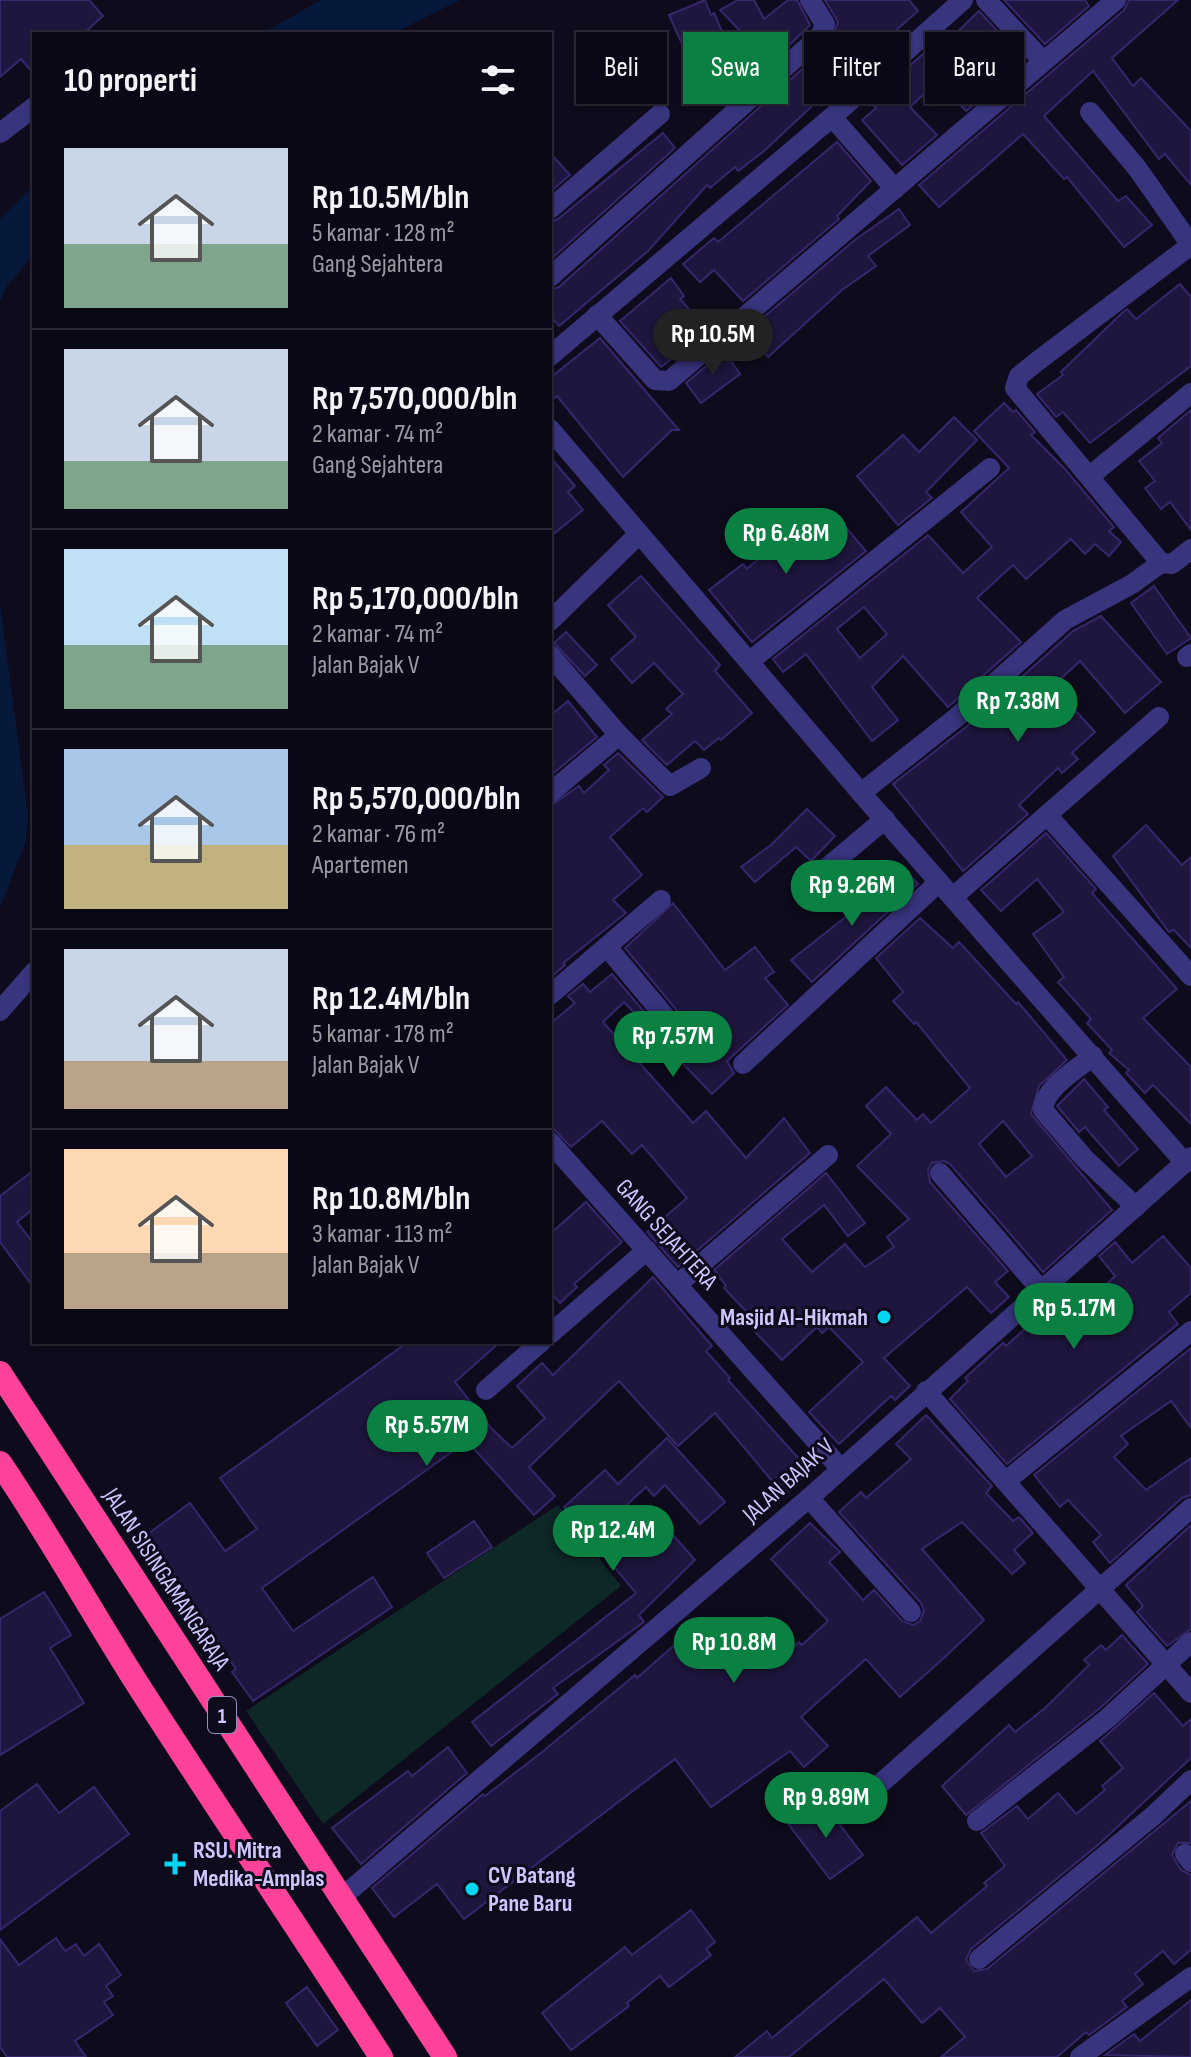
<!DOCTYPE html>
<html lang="id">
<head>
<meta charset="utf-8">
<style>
  body { margin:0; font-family:"Sofia Sans Condensed",sans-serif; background:#181623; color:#f1f3f6; height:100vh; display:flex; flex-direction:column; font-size:30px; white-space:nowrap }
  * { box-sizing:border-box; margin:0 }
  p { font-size:26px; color:#999aa1 }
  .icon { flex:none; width:44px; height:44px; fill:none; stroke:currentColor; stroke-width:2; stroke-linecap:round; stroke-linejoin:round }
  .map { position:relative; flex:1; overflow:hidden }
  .sheet { position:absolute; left:32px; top:32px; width:520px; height:1312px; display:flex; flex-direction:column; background:#0a0816; border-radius:0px; box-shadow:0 2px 6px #0004,0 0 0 2px #2a2935 }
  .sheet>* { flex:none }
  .guide { position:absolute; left:576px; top:32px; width:494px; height:72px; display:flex; gap:16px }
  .price { position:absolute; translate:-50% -68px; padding:0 18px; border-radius:28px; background:#0b8043; color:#fff; font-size:26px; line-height:52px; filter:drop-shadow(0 2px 4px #0008) }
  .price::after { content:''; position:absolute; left:50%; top:48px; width:24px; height:18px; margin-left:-12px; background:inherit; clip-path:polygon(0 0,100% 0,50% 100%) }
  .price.current { background:#222; color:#fff }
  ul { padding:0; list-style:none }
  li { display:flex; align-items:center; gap:24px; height:200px; padding:0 32px }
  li+li { border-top:2px solid #2a2935 }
  li span { display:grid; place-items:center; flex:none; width:224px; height:160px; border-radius:0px; color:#555 }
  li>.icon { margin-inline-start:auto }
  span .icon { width:96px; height:96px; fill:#fffc; stroke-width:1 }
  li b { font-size:34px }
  h2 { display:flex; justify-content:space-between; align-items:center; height:96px; padding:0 32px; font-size:34px }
  .pill { padding:0 28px; border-radius:0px; background:#0a0816; box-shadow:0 2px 6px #0004,0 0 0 2px #2a2935; font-size:28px; line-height:72px }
  .pill.current { background:#0b8043; color:#fff }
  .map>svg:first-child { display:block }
  .green { fill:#0e2727 }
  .water { fill:#07193a }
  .building { fill:#1f163f; stroke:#36276c; stroke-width:2; fill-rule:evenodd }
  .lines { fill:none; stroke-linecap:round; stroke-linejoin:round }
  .minor { stroke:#38347e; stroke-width:20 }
  .highway { stroke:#ff4299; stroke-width:24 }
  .poi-dot { fill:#00d5f2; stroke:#0e0b1d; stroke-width:3 }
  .labels { text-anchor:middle; stroke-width:6; stroke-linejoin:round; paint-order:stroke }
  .shield { fill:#0e0b1d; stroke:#948fbb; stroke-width:2 }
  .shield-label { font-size:22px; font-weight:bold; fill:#cec7ff }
  .street-label { font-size:24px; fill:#cec7ff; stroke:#0e0b1d }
  .poi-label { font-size:24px; font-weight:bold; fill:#cec7ff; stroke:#0e0b1d; text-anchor:start }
</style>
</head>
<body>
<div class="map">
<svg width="1191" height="2057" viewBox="0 0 1191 2057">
  <rect width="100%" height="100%" fill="#0e0b1d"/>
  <path class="green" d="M558,1505L621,1586L323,1824L246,1711Z"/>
  <g class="water">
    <path d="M321,0H460L392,34H261Z"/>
    <path d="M34,185V254L7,286L0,301V219Z"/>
    <path d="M0,604L28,816L26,841L0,908Z"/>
  </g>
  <g class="building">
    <path d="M0,0H89L103,16L83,34H34V74L21,59L0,77Z"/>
    <path d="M705,0L711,15L714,13L746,85L709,104L669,15Z"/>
    <path d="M738,0H754L764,19L788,0H797L810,25L771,63L720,10Z"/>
    <path d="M825,0H909L918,11L886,39L892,46L871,64L866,59L857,64L764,151L738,171L735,167L710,188L707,185L648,251L559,326L550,315V290L559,287L829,45L838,22Z"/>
    <path d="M1004,0H1085L1089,6L1045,44Z"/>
    <path d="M1129,0H1178L1112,58L1133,86L1141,78L1191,131V185L1165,154L1159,159L1093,71L1044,116L1118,201L1126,196L1152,225L1124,247L1067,177L1064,179L1023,134L939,207L919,185L1124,10Z"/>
    <path d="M979,11L1025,61L966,111L938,81L910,107L937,135L902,165L862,120L876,108L870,102L945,34L950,39Z"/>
    <path d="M663,133L675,148L550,260V222L558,219Z"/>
    <path d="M837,142L871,181L837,216L839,219L743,301L714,270L700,282L683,264L714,238L718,242Z"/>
    <path d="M550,153L570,175L550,192Z"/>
    <path d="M899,209L910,225L868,256L876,266L842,290L768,357L746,332L856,239Z"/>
    <path d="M671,278L684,296L680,299L708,331L661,367L620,321Z"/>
    <path d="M1180,284L1191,297V366L1090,443L1063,412L1056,417L1037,394L1063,375L1061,372L1122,313L1127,309L1136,319Z"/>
    <path d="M600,338L679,430H672L623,477L557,396L550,402V378Z"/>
    <path d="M724,351L740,374L701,403L686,383Z"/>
    <path d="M1004,403L1013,412L1016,410L1035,432L1031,435L1064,468L1114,527L1109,531L1121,542L1109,556L1095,544L1085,554L1071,539L1026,579L1013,565L977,598L1021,642L948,707L903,656L872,687L898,720L872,741L806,654L783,672L773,659L928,535L963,573L992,547L961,512L1009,468L974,431ZM864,607L887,634L860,658L837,629Z"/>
    <path d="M1191,410V530L1170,502L1161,509L1145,488L1155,481L1139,461L1162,443L1158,438Z"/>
    <path d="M954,417L977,440L926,492L932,498L898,525L857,476L903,435L919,452Z"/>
    <path d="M550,457L575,486L568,492L583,510L550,537Z"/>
    <path d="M833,512L866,551L752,642L709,590L743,564L747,569L786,534L795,544Z"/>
    <path d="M641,576L720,665L715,671L752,713L721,740L719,738L704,750L695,741L667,765L642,740L672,714L666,709L683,694L654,663L632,683L611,659L636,637L608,605Z"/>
    <path d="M1154,586L1191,638L1167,654L1131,603Z"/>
    <path d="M1101,616L1161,682L1125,713L1080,661L1053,686L1095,732L1072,753L1078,759L1062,773L1058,768L1019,805L1028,814L963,871L893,784L966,727L1073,631Z"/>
    <path d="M566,632L597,665L585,676L554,643Z"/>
    <path d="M568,701L597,737L550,776V716Z"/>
    <path d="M618,753L663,797L647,812L643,808L610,837L642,875L613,900L626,913L563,963L565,965L550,978V806L579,786L584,793L609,770L604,765Z"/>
    <path d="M807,809L835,836L811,861L796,847L755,882L741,867L771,845Z"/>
    <path d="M1146,825L1182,865L1191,857V948L1174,930L1169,932L1113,856Z"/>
    <path d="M1046,833L1096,889L1092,893L1177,989L1143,1018L1191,1067V1124L1153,1085L1145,1093L1126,1073L1129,1070L1109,1053L1112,1050L1087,1023L1091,1019L1058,982L1064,977L1033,934L1064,912L1037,879L1001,911L981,890Z"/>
    <path d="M905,870L918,884L812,982L791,960Z"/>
    <path d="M673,903L725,970L755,947L774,972L765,978L788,1005L727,1061L734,1073L712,1094L624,1002L603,1022L693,1123L706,1111L746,1158L784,1118L810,1153L678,1267L647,1232L687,1198L642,1145L632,1154L602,1121L571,1147L550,1125V1024L575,1003L568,996L583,984L590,992L612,974L679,1053L691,1057L700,1049L698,1036L625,948Z"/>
    <path d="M920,918L953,948L959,942L1016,1004L1018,1002L1067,1060L1039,1086L1031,1114L1112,1210L1043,1272L950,1164L944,1161L932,1163L928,1170L930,1182L1008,1271L995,1282L1009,1297L991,1313L967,1287L884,1358L910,1386L895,1400L891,1396L839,1444L809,1412L863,1362L829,1327L822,1333L817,1327L782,1360L753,1330L758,1324L724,1288L726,1286L714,1270L826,1173L865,1223L848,1236L824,1205L782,1239L812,1272L845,1244L865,1267L894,1247L887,1237L909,1219L857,1166L891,1134L866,1106L886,1087L917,1120L923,1114L931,1123L970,1088L916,1022L914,1024L893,1001L903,992L876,958ZM1003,1121L1032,1156L1006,1177L979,1144Z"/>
    <path d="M1084,1079L1108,1107L1104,1110L1138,1149L1119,1166L1085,1127L1079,1132L1057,1106Z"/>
    <path d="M34,1170V1208L17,1222L34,1244V1288L0,1242V1196Z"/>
    <path d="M586,1202L622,1242L574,1284L577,1287L560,1303L550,1292V1234Z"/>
    <path d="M1163,1236L1191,1268V1293L1169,1312L1178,1324L1007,1464L950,1399L968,1381L965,1378L1003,1343L1006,1346L1027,1327L1032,1333L1068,1302L1077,1312L1115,1276L1099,1256L1115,1242L1132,1263Z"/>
    <path d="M653,1277L712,1346L706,1351L730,1378L728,1380L810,1471L784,1495L715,1413L678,1446L619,1381L529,1467L555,1496L534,1515L467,1441L262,1588L293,1631L373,1577L392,1607L253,1701L232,1672L236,1669L164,1565L158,1570L137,1542L190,1503L225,1551L257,1529L220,1478L408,1342H500L455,1382L492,1429L512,1448L545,1418L517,1386L542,1363L553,1375Z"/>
    <path d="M1191,1348V1428L1171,1401L1121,1436L1128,1444L1114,1457L1146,1490L1191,1458V1495L1182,1498L1110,1563L1093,1542L1101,1535L1068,1500L1060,1507L1034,1475Z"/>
    <path d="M926,1415L992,1486L986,1493L1013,1521L1019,1517L1033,1533L1014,1550L1025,1563L1012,1574L962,1522L922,1549L984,1620L945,1657L900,1697L866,1659L801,1717L828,1746L804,1767L790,1751L711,1807L675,1759L464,1919L437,1884L394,1917L372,1888L483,1794L485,1796L541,1753L635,1675L637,1678L680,1640L694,1658L711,1642L723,1655L766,1617L793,1647L799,1642L802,1645L828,1621L771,1559L810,1523L840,1552L829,1562L863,1600L874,1590L902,1621L913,1625L920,1621L924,1610L921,1603L839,1512L861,1492L866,1498L911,1459L896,1444Z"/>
    <path d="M667,1438L725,1502L700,1524L665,1485L654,1496L646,1487L618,1513L655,1554L674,1536L695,1560L639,1615L644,1622L553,1688L558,1694L491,1746L472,1722L636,1593L564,1507L605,1470L618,1484Z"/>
    <path d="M474,1521L492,1547L444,1578L427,1553Z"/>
    <path d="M1191,1525V1629L1167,1646L1137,1612L1143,1606L1126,1585Z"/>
    <path d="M44,1592L71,1635L50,1648L84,1703L0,1755V1619Z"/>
    <path d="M1122,1635L1148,1664L1100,1708L966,1815L942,1786L1009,1725L1015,1732L1045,1708L1089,1665L1084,1660L1101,1645L1106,1650Z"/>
    <path d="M1154,1693L1183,1726L1191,1719V1758L1099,1844L971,1949L966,1960L974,1971L987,1969L1191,1801V1843H1178L1172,1855L1181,1870L1191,1875V1950L1174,1964L1163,1951L1135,1974L1143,1984L1122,2001L1127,2007L1089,2035L1086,2032L1057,2057H941L965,2037L940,2008L922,2023L884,1979L789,2057H735L767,2031L772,2038L917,1917L931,1933L987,1886L984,1883L1005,1866L981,1833L1017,1806L1028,1819L1058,1793L1076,1814L1105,1790L1102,1786L1123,1768L1100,1741Z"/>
    <path d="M448,1747L467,1773L361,1864L332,1828L408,1771L412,1776Z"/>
    <path d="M37,1784L59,1813L94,1787L129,1834L0,1930V1811Z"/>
    <path d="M821,1800L863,1855L830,1879L789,1825Z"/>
    <path d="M691,1910L715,1942L706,1949L711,1955L669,1987L660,1976L627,2003L629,2006L571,2050L542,2013L625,1947L632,1955Z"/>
    <path d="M56,1938L65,1951L76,1944L84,1956L99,1944L121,1975L106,1986L113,1996L104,2002L113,2015L75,2041L86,2057H7L0,2047V1939L19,1965Z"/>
    <path d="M307,1987L338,2030L317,2046L286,2003Z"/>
    <path d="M1191,2000V2057L1105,2055L1134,2034L1140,2041Z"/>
  </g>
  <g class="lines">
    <g class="minor">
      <path d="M986,0L1043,61"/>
      <path d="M1090,112L1137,168L1191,245"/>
      <path d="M832,117L895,189"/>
      <path d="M0,133L34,107"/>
      <path d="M550,209L660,114"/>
      <path d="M1191,245L1039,360L1019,376L1015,388L1161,563L1172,564L1191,549"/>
      <path d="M550,277L820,36L825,24L810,0"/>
      <path d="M597,315L655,380L669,381L1116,0"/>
      <path d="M550,356L832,117L963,0"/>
      <path d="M550,429L861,793L1185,1163"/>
      <path d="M1090,476L1191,393"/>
      <path d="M550,621L639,534"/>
      <path d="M550,655L619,735L550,793"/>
      <path d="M1187,657L1191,654"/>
      <path d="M750,661L990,468"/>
      <path d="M619,735L670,786L701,768"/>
      <path d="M861,793L957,717L1065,620L1132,584L1161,563"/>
      <path d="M1047,815L1191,976"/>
      <path d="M822,872L885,819"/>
      <path d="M953,897L1159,717"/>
      <path d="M607,947L688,1044"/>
      <path d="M550,995L661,900"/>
      <path d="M0,1011L34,972"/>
      <path d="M1093,1056C1077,1069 1044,1088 1043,1110L1085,1159L1136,1207"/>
      <path d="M743,1064L939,882"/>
      <path d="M550,1142L841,1469"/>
      <path d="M940,1173L1041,1290"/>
      <path d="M678,1284L828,1155"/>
      <path d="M550,1334L647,1250"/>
      <path d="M486,1390L541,1342"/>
      <path d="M926,1391L1191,1693"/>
      <path d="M1006,1481L1191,1331"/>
      <path d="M809,1498L911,1612"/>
      <path d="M862,1800L1191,1508"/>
      <path d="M977,1821L1108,1718L1191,1642"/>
      <path d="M1185,1854L1191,1862"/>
      <path d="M341,1898L809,1498L1191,1157"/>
      <path d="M979,1959L1153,1816L1191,1780"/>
      <path d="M1080,2057L1191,1977"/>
    </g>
    <g class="highway">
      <path d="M0,1373L445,2057"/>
      <path d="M0,1463C49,1535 91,1611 138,1685C218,1810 301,1932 381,2057"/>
    </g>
  </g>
  <g class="poi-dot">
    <circle cx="884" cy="1317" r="8"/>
    <path d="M171 1852h8v8h8v8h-8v8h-8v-8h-8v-8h8z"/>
    <circle cx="472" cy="1889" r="8"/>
  </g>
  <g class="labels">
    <rect class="shield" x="208" y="1697" width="28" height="36" rx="6"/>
    <g class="shield-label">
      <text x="222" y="1723">1</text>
    </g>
    <g class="street-label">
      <text transform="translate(667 1234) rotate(48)" y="8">GANG SEJAHTERA</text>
      <text transform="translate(788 1480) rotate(-42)" y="8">JALAN BAJAK V</text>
      <text transform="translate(167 1579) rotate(57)" y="8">JALAN SISINGAMANGARAJA</text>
    </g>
    <g class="poi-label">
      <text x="868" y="1325" text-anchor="end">Masjid Al-Hikmah</text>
      <text x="193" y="1858">RSU. Mitra<tspan x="193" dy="28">Medika-Amplas</tspan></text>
      <text x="488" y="1883">CV Batang<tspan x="488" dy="28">Pane Baru</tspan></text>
    </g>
  </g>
</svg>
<b class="price current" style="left:713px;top:377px">Rp 10.5M</b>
<b class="price" style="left:786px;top:576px">Rp 6.48M</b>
<b class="price" style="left:1018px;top:744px">Rp 7.38M</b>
<b class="price" style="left:852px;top:928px">Rp 9.26M</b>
<b class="price" style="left:673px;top:1079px">Rp 7.57M</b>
<b class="price" style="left:1074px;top:1351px">Rp 5.17M</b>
<b class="price" style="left:427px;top:1468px">Rp 5.57M</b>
<b class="price" style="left:613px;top:1573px">Rp 12.4M</b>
<b class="price" style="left:734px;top:1685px">Rp 10.8M</b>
<b class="price" style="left:826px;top:1840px">Rp 9.89M</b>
<div class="guide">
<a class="pill">Beli</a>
<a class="pill current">Sewa</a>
<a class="pill">Filter</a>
<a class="pill">Baru</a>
</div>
<section class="sheet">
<h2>10 properti<svg class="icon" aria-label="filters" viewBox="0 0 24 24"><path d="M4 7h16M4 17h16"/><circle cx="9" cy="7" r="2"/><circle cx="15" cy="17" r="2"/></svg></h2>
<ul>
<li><span style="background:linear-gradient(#c9d6e8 60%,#7fa58c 0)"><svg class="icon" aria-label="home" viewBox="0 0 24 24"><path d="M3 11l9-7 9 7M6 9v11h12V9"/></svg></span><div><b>Rp 10.5M/bln</b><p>5 kamar · 128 m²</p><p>Gang Sejahtera</p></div></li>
<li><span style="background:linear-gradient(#c9d6e8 70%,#7fa58c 0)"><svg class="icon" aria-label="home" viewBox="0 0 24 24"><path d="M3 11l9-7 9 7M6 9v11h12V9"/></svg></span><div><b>Rp 7,570,000/bln</b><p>2 kamar · 74 m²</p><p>Gang Sejahtera</p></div></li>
<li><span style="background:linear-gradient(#bfe0f5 60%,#7fa58c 0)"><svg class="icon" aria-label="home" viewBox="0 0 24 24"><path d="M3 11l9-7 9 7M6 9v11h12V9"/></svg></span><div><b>Rp 5,170,000/bln</b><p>2 kamar · 74 m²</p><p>Jalan Bajak V</p></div></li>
<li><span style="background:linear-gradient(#a9c7e8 60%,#c2b280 0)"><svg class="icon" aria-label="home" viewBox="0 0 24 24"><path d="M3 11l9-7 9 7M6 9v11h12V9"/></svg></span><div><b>Rp 5,570,000/bln</b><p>2 kamar · 76 m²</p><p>Apartemen</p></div></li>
<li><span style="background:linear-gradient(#c9d6e8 70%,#b9a48a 0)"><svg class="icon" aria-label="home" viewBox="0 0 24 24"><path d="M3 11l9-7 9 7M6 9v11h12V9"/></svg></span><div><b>Rp 12.4M/bln</b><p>5 kamar · 178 m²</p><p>Jalan Bajak V</p></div></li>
<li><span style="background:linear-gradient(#ffd9b3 65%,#b9a48a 0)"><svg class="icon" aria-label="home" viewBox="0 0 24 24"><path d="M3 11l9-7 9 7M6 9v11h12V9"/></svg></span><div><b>Rp 10.8M/bln</b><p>3 kamar · 113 m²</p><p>Jalan Bajak V</p></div></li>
</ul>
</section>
</div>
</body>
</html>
